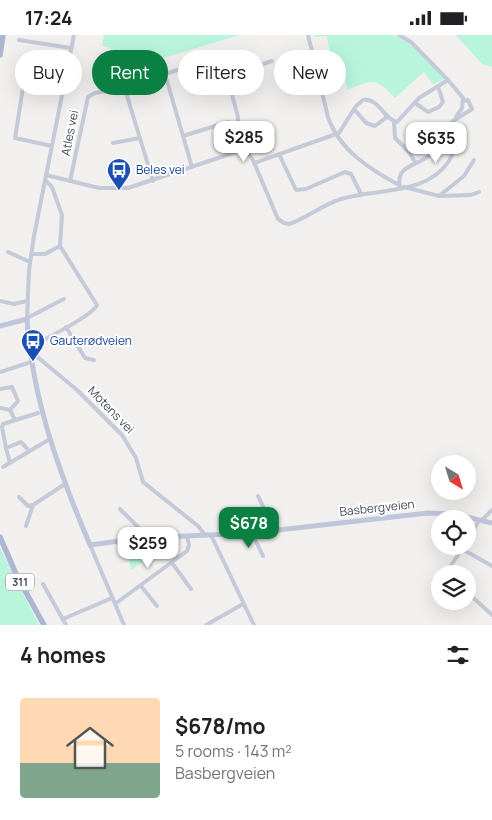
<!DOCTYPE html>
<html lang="en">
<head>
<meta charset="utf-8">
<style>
  body { margin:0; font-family:Manrope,sans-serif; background:#f6f6f6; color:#202124; height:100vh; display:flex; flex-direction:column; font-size:19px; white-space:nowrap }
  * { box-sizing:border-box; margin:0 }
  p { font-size:16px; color:#757577 }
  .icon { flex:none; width:28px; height:28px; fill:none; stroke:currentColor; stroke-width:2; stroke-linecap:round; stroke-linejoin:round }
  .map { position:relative; height:590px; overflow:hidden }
  .side { display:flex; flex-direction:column; background:#fff; flex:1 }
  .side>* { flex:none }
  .hud { position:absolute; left:15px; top:15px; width:462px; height:45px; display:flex; gap:10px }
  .needle { width:32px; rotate:142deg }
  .fabs { position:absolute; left:431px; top:420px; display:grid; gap:10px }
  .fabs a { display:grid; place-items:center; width:45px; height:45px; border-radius:50%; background:#fff; box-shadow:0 5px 20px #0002; font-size:25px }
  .price { position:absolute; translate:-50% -42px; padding:0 11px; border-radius:10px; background:#fff; color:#222; font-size:16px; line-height:32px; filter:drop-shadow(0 1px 2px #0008) }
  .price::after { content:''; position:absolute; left:50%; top:30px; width:15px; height:11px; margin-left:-8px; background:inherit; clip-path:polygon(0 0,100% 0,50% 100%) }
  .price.selected { background:#0b8043; color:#fff }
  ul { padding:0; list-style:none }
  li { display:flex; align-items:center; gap:15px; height:125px; padding:0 20px }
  li span { display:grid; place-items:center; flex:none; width:140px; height:100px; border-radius:5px; color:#555 }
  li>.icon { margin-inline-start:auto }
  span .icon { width:60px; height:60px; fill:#fffc; stroke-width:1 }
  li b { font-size:21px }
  h2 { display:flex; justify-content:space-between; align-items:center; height:60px; padding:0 20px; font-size:21px }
  .tag { padding:0 18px; border-radius:22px; background:#fff; box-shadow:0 5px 20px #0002; font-size:18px; line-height:45px }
  .tag.selected { background:#0b8043; color:#fff }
  .status { display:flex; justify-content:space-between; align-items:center; height:35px; padding:0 25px; background:#fff; direction:ltr }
  .status svg { height:14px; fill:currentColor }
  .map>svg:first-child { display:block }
  .green { fill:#b9f4dd }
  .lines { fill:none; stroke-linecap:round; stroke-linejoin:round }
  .minor { stroke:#c4cad8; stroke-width:4 }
  .secondary { stroke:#c0c6da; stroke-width:5 }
  .primary { stroke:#acb6d1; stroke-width:5.5 }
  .labels { text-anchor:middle; stroke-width:4; stroke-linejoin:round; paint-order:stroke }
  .shield { fill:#fff; stroke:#7d828f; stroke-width:1 }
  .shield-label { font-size:11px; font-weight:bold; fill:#454d5f }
  .street-label { font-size:12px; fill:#454d5f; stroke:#fff }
  .transit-label { font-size:12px; fill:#164399; stroke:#fff; text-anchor:start }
</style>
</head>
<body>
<div class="status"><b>17:24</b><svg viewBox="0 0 49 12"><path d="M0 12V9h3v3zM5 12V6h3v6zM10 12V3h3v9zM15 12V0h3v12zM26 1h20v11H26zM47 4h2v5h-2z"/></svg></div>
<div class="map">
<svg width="492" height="590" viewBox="0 0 492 590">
  <rect width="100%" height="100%" fill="#f2f0ef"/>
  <g class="green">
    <path d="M104,0H239L141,30L138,23L104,29L111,13L102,11Z"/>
    <path d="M315,0H393L409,8L445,43L433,50L424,37L395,63C374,41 374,45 347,55L343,29L332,31L327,1L315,2Z"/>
    <path d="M456,0H492V32L482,29Z"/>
    <path d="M168,504L169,508L131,535L129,522L133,507Z"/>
    <path d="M0,513L39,590H0Z"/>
  </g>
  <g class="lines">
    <g class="minor">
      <path d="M308,0L328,82C339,115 371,135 399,150"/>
      <path d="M19,5L71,13"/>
      <path d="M117,28L153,146"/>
      <path d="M26,34L15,103L52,111"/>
      <path d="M448,45L463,63L462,73L456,82"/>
      <path d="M415,68L428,77L439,72L443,67L438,51"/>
      <path d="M354,74L366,88L375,91L387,82"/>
      <path d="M394,87L395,103L409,117L415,127"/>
      <path d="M183,101L228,87"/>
      <path d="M113,108L140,103"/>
      <path d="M239,115L236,102L238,82L228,45L234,39L272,26"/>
      <path d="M279,119L296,155L306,154L345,137L351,139L361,159"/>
      <path d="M254,128L339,98L356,71L363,65C380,63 383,84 397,87L419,63L448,45L411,7L399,0"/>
      <path d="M192,132L165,39L217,22"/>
      <path d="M46,140L99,153H128L245,114L253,125L278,184L284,188L289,189C307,183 322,170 341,164C376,153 426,161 449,126C459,110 447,100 453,86L472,74L468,65L463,66"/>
      <path d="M70,146L88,62L95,58L125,53"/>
      <path d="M400,151C393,121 444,135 432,100"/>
      <path d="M404,152L439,161L464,141L474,125"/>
      <path d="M439,161L471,160L479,157"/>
      <path d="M8,217L30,227"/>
      <path d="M31,219H45L60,211"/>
      <path d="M0,266L14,269L27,266"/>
      <path d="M27,283L64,264"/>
      <path d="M27,284L29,235L34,201L74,0"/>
      <path d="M66,292L85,323L94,325"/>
      <path d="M29,312C42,306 92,281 97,270L60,211L62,180L52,152L46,146"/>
      <path d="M29,315L77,355L122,400L136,423L143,447L198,491L205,500"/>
      <path d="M0,337L31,327"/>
      <path d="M0,354L12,352L18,366L10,375L15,385"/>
      <path d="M0,373L10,375"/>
      <path d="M6,413L2,392L3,389L38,378"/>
      <path d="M10,428L6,413L21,407L29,416"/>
      <path d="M3,432L50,404"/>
      <path d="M258,461L274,495"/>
      <path d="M19,462L28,471L33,470"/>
      <path d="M120,474L148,502"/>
      <path d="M482,485L492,475"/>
      <path d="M26,491L33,470L65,449"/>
      <path d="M252,498L263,521"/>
      <path d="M211,500L254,590"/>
      <path d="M468,506L479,485"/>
      <path d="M90,510L124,590"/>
      <path d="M462,514L492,531"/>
      <path d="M172,528L191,554"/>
      <path d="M448,539L450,532L464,511"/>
      <path d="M43,549L66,590"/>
      <path d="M141,551L157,571"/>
      <path d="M468,558L492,580"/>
      <path d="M115,569L187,516L189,510L187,501"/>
      <path d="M63,584L112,563"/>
      <path d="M206,590L243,569"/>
    </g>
    <path class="secondary" d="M0,291L27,284C32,363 59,437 90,510L141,503L252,498L428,478L454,479L492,488"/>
    <g class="primary">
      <path d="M0,20L3,0"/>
      <path d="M0,502L17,541L44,590"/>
    </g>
  </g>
  <defs>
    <g id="bus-pin" transform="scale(1.25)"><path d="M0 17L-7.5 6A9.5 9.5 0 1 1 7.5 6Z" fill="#1a4fb4" stroke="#fff"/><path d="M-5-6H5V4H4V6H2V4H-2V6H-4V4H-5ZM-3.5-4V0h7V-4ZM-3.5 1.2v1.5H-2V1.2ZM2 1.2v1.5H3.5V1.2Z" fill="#fff"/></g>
  </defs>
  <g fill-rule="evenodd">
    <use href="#bus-pin" x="119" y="135"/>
    <use href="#bus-pin" x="33" y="306"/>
  </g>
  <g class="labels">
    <rect class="shield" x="6" y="538.5" width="28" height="17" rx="4"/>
    <g class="shield-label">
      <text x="20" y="551">311</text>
    </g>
    <g class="street-label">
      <text transform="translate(70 98) rotate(-79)" y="4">Atles vei</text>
      <text transform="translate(111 375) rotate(46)" y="4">Motens vei</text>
      <text transform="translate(377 473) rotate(-6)" y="4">Basbergveien</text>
    </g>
    <g class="transit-label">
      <text x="136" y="139">Beles vei</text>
      <text x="50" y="310">Gauterødveien</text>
    </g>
  </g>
</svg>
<div class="fabs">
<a><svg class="needle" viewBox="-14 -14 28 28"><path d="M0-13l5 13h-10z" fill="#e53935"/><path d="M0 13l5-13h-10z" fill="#757577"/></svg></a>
<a><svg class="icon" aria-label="locate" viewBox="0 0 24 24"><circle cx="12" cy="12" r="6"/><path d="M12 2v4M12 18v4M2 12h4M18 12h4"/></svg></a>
<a><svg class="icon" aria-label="layers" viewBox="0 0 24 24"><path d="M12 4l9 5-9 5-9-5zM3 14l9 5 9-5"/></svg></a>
</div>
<b class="price" style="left:244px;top:128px">$285</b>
<b class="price" style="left:436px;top:129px">$635</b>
<b class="price selected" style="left:249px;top:514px">$678</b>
<b class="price" style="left:148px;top:534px">$259</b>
<div class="hud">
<a class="tag">Buy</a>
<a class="tag selected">Rent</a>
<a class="tag">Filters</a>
<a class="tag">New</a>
</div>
</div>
<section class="side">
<h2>4 homes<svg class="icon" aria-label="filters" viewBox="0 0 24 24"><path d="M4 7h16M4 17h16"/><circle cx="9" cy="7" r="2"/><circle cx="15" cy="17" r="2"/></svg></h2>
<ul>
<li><span style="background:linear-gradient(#ffd9b3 65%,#7fa58c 0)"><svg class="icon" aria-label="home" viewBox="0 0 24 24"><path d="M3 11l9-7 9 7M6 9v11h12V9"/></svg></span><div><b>$678/mo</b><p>5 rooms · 143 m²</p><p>Basbergveien</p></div></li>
</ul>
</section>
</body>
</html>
